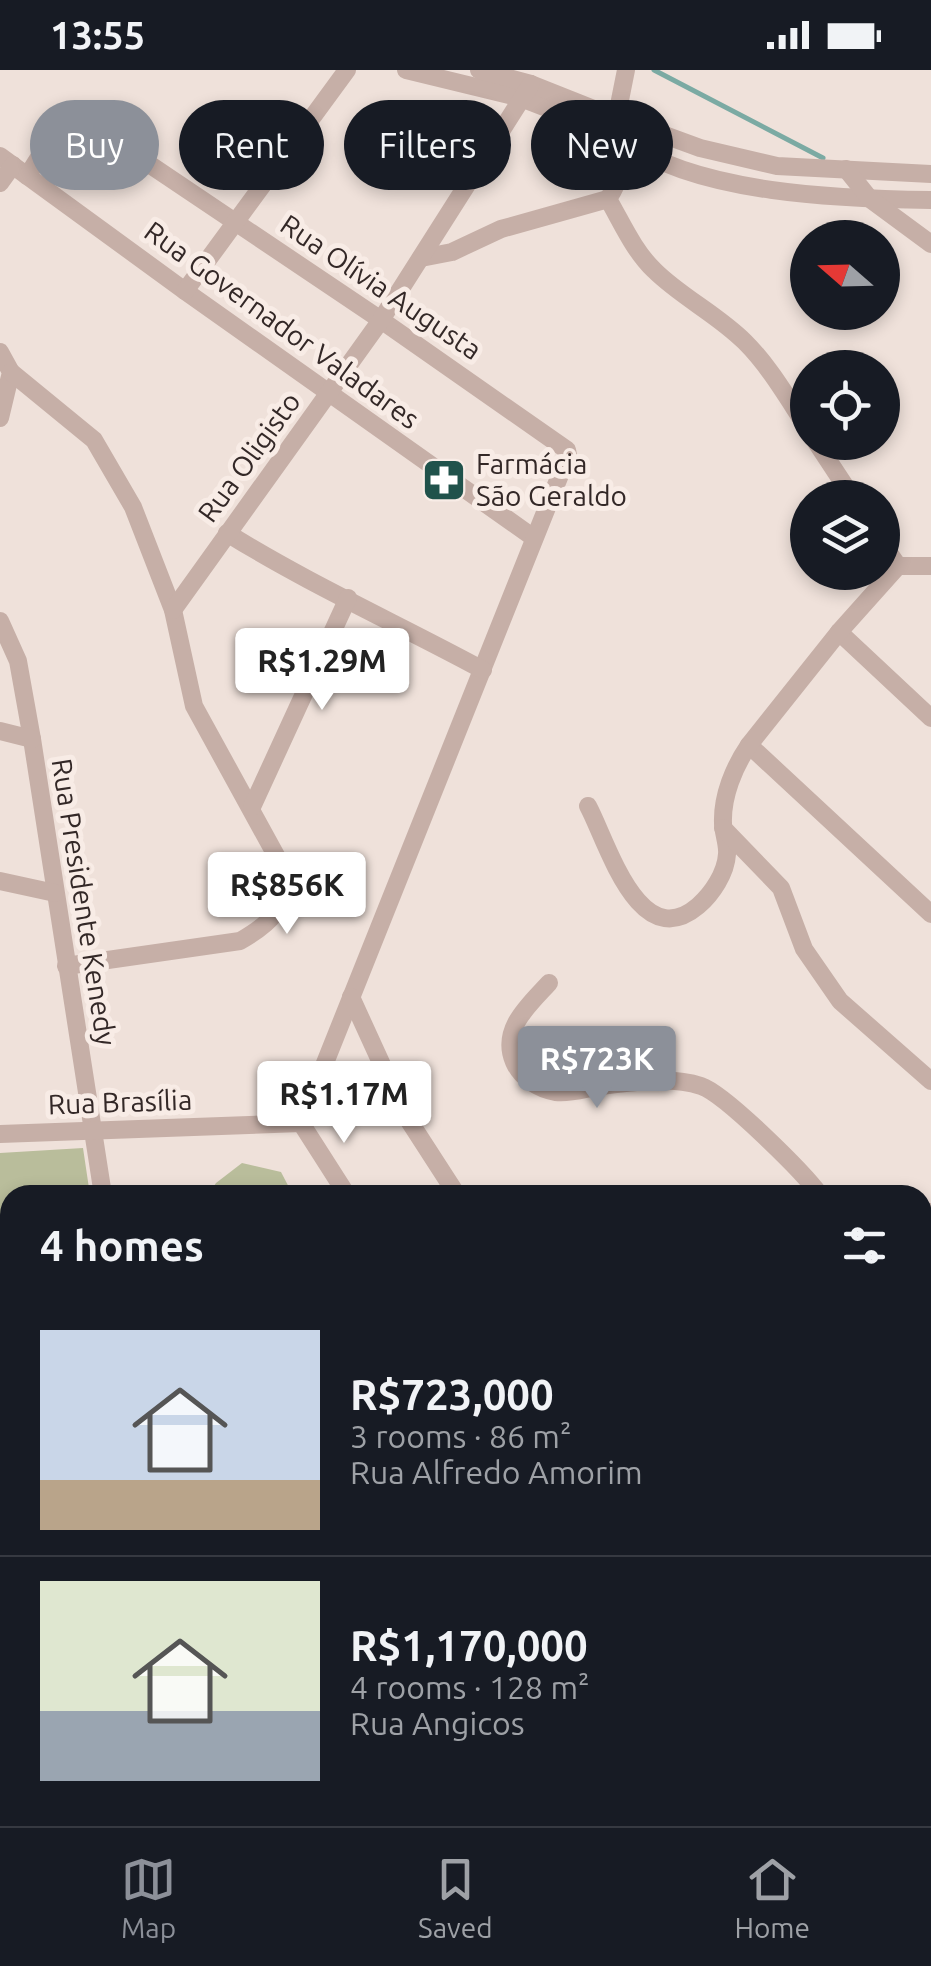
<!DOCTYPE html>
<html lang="en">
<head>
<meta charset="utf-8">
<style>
  body { margin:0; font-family:Ubuntu,sans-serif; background:#242831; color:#f1f3f6; height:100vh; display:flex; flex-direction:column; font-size:38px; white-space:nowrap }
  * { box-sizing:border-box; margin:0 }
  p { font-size:32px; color:#9ea1a6 }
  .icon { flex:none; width:55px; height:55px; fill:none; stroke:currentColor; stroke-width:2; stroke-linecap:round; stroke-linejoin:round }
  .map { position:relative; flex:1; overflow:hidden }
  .details { position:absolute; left:0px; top:1115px; width:932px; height:642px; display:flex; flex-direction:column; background:#171b24; border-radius:30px 30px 0 0; box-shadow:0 5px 15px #0003 }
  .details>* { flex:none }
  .guide { position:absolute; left:30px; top:30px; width:872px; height:90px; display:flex; gap:20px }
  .needle { width:65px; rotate:290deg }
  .fabs { position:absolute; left:790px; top:150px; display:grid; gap:20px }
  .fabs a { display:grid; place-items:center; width:110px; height:110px; border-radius:50%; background:#171b24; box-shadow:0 5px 15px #0003; font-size:50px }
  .price { position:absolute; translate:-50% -85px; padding:0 22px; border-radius:10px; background:#fff; color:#222; font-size:32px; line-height:65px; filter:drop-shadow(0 2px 5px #0008) }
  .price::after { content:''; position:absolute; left:50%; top:60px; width:30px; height:22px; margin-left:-15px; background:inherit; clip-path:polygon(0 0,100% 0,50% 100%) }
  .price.current { background:#8c9099; color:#fff }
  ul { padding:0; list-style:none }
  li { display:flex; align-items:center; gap:30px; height:250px; padding:0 40px }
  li+li { border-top:2px solid #363941 }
  li span { display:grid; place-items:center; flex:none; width:280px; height:200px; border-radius:0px; color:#555 }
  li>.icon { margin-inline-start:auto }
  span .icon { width:120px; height:120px; fill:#fffc; stroke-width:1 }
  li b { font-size:42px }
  h2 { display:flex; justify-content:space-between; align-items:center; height:120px; padding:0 40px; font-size:42px }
  .tag { padding:0 35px; border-radius:45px; background:#171b24; box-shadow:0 5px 15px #0003; font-size:35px; line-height:90px }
  .tag.current { background:#8c9099; color:#fff }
  .status { display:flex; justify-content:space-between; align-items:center; height:70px; padding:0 50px; background:#171b24; direction:ltr }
  .status svg { height:28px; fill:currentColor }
  .dock { display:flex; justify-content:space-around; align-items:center; height:140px; border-top:2px solid #363941; background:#171b24; font-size:28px; color:#9ea1a6 }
  .dock a { display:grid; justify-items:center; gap:5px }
  .dock .current { color:#8c9099 }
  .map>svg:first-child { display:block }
  .green { fill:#b9bd9b }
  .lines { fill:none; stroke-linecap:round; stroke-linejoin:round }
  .stream { stroke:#7baaa3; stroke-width:5 }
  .minor { stroke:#c6afa7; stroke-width:18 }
  .labels { text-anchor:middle; stroke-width:10; stroke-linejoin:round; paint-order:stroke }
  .street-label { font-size:28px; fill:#332827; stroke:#f8ece6 }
  .poi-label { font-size:28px; fill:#332827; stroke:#f8ece6; text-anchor:start }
</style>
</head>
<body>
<div class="status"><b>13:55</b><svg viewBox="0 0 49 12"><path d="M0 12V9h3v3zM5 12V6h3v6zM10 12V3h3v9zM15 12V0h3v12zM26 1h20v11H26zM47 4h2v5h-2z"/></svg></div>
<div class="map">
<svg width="931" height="1756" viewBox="0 0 931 1756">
  <rect width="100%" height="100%" fill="#efe1da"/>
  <g class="green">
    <path d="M83,1078L90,1125H10V1222L0,1223V1083Z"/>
    <path d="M242,1093L281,1102L293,1125H208L216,1113Z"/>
  </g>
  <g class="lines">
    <g class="stream">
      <path d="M654,0L823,88"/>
      <path d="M0,1486L10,1484"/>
    </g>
    <g class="minor">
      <path d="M406,0L521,28L596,57"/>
      <path d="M479,0L531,14L604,43"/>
      <path d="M618,40L626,0"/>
      <path d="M600,47L596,57L599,66L615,74C626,69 630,64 629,52L618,40"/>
      <path d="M629,52L700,78L777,96L931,104"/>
      <path d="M624,70C695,124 843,129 931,130"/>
      <path d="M615,74C624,96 621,109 608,129C622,153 634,181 654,200C681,227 717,244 745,272C770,297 788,329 808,359"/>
      <path d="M0,86L185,221L534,468"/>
      <path d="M846,99L870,129L931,174"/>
      <path d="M27,106C40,88 58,48 82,49L381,250L567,380L568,385L301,1053"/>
      <path d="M0,113L13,95"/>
      <path d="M421,188L452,182L501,159L608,129"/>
      <path d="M185,221L347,0"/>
      <path d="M0,282L11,302L0,348"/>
      <path d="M11,302L94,370L133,437L173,540L194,636L284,800C286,839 273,852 240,871L66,896"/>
      <path d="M816,372L853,428"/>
      <path d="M227,463C309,514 398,554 483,600"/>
      <path d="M882,473L898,496"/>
      <path d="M173,540L381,250L531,14"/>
      <path d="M0,551L18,591L32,669L103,1125"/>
      <path d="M839,562L931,648"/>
      <path d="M0,661L32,669"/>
      <path d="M749,675L931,844"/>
      <path d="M588,736C607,771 639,886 698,836C712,824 726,803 727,784C728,774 723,763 723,753C722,726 734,697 749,675L839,562L898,496H931"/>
      <path d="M252,737L348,528"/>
      <path d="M723,758L781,818L804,879L840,931L931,1011"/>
      <path d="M0,811L55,823"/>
      <path d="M549,913C529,935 500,959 514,992C521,1008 538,1019 556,1022C570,1024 587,1018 601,1016C632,1012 671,1006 701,1016C725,1024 804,1103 820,1125"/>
      <path d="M351,927L404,1043L457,1125"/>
      <path d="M301,1053L347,1125"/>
      <path d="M0,1064L301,1053"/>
      <path d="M922,1145L931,1142"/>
      <path d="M0,1231H10"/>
      <path d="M0,1375H10"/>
      <path d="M922,1425L931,1415"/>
      <path d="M922,1473L931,1476"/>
      <path d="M0,1550L10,1537"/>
      <path d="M922,1551L931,1539"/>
      <path d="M0,1681L10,1721"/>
      <path d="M17,1748L19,1756"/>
      <path d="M193,1748L195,1756"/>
      <path d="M359,1748L370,1756"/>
      <path d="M624,1748L635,1756"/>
      <path d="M63,1756L69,1748"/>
      <path d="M525,1756L531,1748"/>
      <path d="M764,1756L770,1748"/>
    </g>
  </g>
  <defs>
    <g id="pharmacy-square" transform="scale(2.25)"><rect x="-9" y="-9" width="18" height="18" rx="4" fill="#20524b" stroke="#f8ece6"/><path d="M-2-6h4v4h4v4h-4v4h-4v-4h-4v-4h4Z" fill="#fff"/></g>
  </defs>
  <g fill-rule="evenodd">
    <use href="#pharmacy-square" x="444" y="410"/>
  </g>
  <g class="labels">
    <g class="street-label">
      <text transform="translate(381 217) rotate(34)" y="10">Rua Olívia Augusta</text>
      <text transform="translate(282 255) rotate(36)" y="10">Rua Governador Valadares</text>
      <text transform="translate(249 387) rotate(-54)" y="10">Rua Oligisto</text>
      <text transform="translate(84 832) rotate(81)" y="10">Rua Presidente Kenedy</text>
      <text transform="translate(120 1032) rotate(-2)" y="10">Rua Brasília</text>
    </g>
    <g class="poi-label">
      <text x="476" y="404">Farmácia<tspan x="476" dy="32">São Geraldo</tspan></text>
    </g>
  </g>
</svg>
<div class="fabs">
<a><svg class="needle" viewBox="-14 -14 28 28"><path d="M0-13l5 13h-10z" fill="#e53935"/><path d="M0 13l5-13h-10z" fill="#9ea1a6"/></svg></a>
<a><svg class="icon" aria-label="locate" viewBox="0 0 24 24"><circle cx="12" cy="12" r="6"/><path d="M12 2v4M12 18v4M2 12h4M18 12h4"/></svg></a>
<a><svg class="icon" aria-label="layers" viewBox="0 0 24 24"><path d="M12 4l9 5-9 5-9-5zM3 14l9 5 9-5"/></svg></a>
</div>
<b class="price" style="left:322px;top:643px">R$1.29M</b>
<b class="price" style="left:287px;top:867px">R$856K</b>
<b class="price current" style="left:597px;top:1041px">R$723K</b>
<b class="price" style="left:344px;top:1076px">R$1.17M</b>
<div class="guide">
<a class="tag current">Buy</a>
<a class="tag">Rent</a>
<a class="tag">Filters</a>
<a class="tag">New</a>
</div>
<section class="details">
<h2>4 homes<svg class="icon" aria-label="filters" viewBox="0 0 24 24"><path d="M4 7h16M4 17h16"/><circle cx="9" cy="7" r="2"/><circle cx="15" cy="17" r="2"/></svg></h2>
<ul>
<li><span style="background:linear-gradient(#c9d6e8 75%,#b9a48a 0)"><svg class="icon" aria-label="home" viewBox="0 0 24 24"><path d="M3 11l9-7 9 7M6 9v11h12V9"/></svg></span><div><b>R$723,000</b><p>3 rooms · 86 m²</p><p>Rua Alfredo Amorim</p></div></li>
<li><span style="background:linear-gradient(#dfe7d0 65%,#9aa5b1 0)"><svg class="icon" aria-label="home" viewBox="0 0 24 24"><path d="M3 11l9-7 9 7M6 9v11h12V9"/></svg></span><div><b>R$1,170,000</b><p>4 rooms · 128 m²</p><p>Rua Angicos</p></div></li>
</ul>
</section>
</div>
<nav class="dock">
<a class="current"><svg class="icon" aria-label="map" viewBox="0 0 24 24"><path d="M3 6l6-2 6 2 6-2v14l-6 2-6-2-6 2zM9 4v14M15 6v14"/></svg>Map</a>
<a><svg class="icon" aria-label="saved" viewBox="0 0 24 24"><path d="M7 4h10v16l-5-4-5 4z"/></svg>Saved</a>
<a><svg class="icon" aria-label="home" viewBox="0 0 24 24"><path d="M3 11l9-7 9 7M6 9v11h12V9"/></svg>Home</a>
</nav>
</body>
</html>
